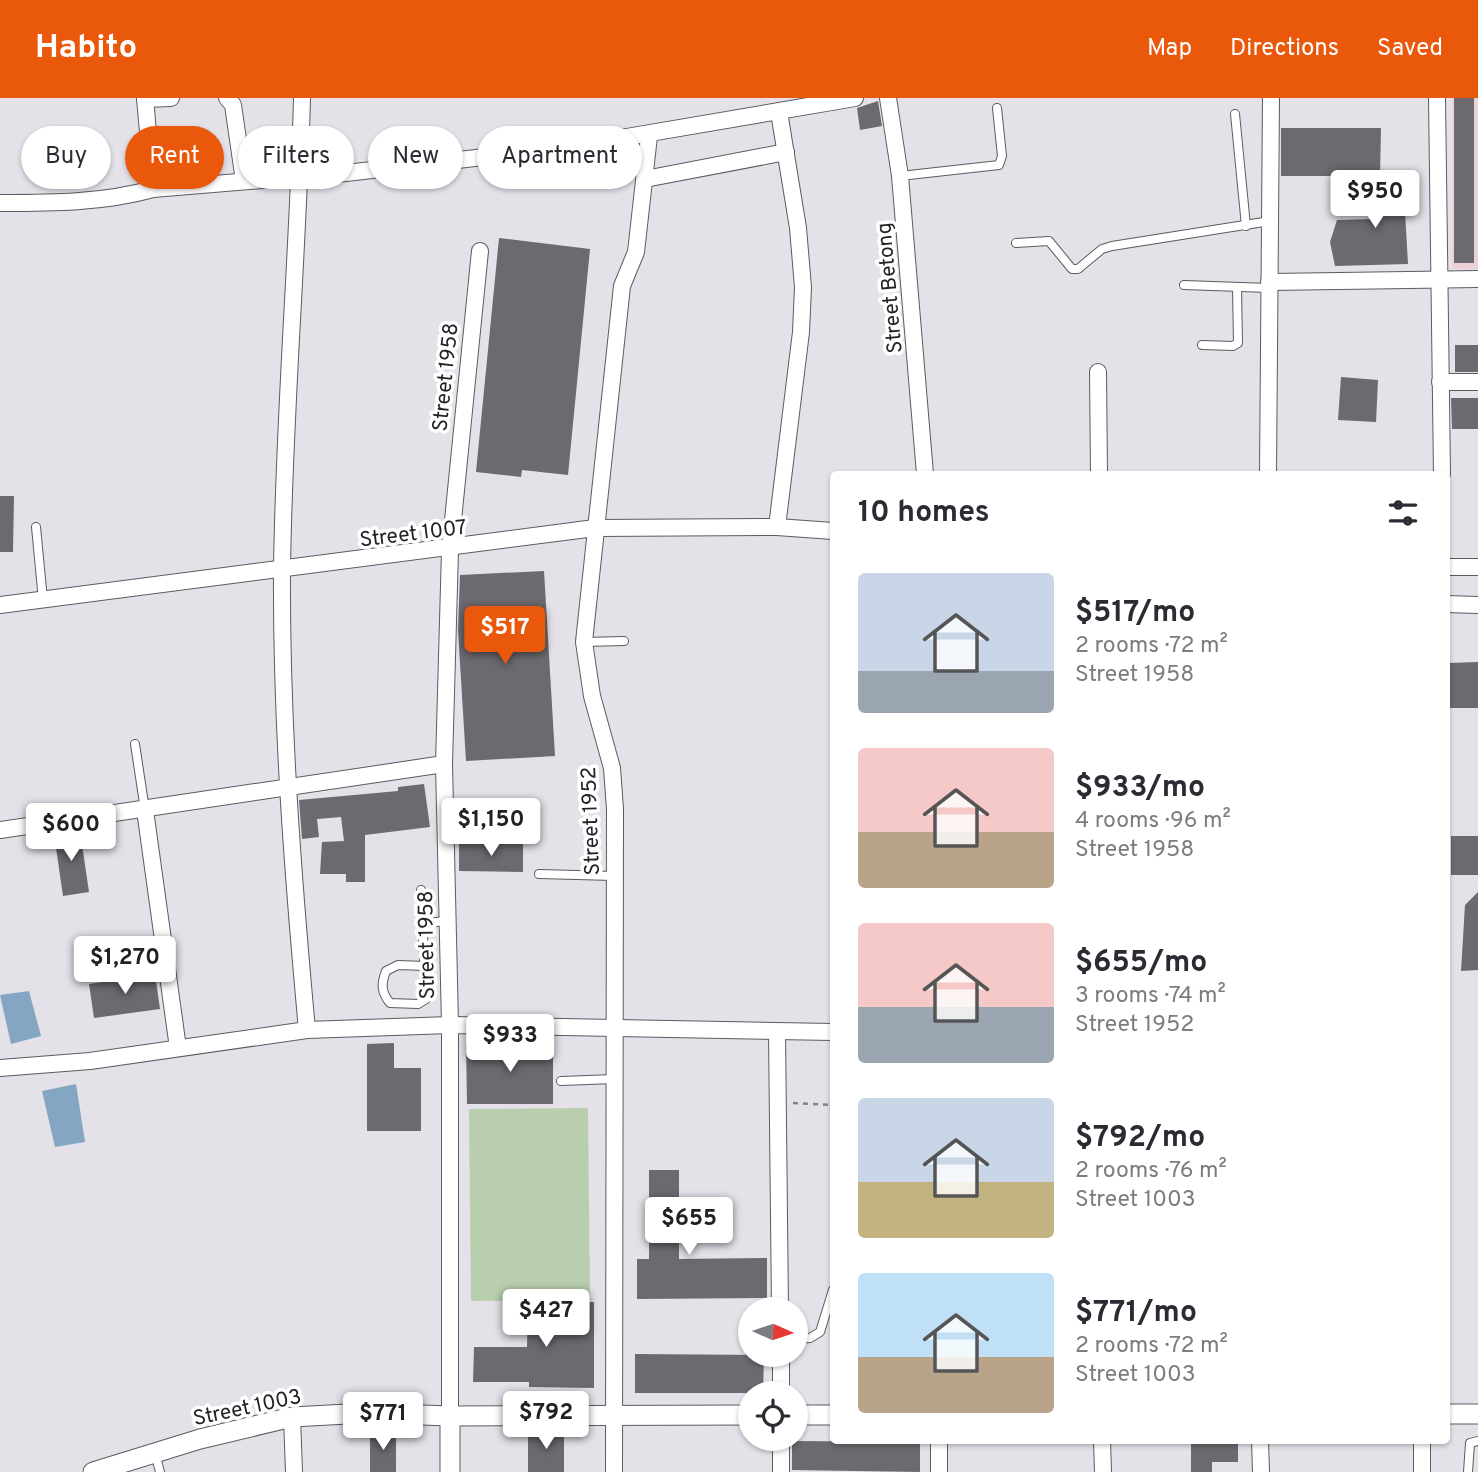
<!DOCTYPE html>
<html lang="en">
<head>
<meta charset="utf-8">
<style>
  body { margin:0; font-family:Overpass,sans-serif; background:#f2f2f3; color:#2b2b33; height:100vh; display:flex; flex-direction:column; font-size:26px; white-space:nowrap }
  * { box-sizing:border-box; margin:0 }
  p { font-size:23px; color:#7c7c81 }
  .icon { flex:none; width:38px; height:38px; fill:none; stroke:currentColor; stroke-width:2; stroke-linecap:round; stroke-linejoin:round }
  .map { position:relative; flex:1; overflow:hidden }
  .panel { position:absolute; left:830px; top:373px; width:620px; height:973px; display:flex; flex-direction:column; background:#fff; border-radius:7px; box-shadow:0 2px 5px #0004 }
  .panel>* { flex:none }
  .banner { position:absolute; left:21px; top:28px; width:665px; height:63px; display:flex; gap:14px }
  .needle { width:46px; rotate:93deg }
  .tools { position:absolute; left:738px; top:1199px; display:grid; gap:14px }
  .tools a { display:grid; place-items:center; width:70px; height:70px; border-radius:50%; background:#fff; box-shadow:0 2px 5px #0004; font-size:35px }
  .price { position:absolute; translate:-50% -60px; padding:0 16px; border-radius:7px; background:#fff; color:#222; font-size:23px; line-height:46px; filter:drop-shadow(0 2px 4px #0008) }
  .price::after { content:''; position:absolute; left:50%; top:42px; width:21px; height:16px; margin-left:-10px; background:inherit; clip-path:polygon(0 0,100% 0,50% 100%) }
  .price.selected { background:#ea580c; color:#fff }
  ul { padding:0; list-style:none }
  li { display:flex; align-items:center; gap:21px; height:175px; padding:0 28px }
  li span { display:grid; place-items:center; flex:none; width:196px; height:140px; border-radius:7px; color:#555 }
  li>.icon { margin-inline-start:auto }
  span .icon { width:84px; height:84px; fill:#fffc; stroke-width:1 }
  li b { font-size:30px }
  h2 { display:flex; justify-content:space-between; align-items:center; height:84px; padding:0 28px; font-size:30px }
  .pill { padding:0 24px; border-radius:32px; background:#fff; box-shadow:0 2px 5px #0004; font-size:24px; line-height:63px }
  .pill.selected { background:#ea580c; color:#fff }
  header { display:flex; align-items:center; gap:42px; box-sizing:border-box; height:98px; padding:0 35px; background:#ea580c; color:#fff }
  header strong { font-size:33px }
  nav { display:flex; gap:38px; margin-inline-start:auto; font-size:24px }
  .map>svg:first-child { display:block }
  .education { fill:#ecd1d6 }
  .green { fill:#b9ceae }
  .water { fill:#84a6c3 }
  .building { fill:#6c6970 }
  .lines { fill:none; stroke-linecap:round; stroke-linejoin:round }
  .service-casing { stroke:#5d5a61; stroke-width:10 }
  .minor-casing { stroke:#5d5a61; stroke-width:18 }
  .tertiary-casing { stroke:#5d5a61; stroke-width:21 }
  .path { stroke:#858388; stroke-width:2.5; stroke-dasharray:5 5; stroke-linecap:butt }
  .service { stroke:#fff; stroke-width:8 }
  .minor { stroke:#fff; stroke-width:16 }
  .tertiary { stroke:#fff; stroke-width:19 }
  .labels { text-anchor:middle; stroke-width:7; stroke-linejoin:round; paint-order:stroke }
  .street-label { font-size:21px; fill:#232225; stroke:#fff }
</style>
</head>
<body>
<header>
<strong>Habito</strong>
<nav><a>Map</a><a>Directions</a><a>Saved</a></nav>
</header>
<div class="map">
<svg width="1478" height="1374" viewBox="0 0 1478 1374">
  <rect width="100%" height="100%" fill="#e4e1e9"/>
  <rect class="education" x="1452" y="0" width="26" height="171"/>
  <path class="green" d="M588,1010L590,1202L471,1203L469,1011Z"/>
  <g class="water">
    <path d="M29,893L41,938L11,946L0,897Z"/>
    <path d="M76,986L85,1044L55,1049L42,993Z"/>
  </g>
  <g class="building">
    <rect x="1454" y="0" width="20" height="165"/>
    <path d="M878,3L882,28L860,32L857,10Z"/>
    <path d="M1281,30H1381L1380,78H1281Z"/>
    <path d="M1403,79L1408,166L1335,168L1330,144L1337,122L1373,121L1372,80Z"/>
    <path d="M499,140L590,151L568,377L522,372L521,379L476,374Z"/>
    <rect x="1455" y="247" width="23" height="27"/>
    <path d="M1341,279L1378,282L1376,324L1338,322Z"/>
    <path d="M1451,300H1478V331H1452Z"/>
    <path d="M0,398H14L13,454H0Z"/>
    <path d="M544,473L555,658L466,663L458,532L460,477Z"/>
    <path d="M1478,564V610H1449L1448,565Z"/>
    <path d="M424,686L430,729L365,737V784H346V776H320L322,744L344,743L341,719L317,721L319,739L302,741L299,702L398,693V689Z"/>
    <path d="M80,733L89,794L63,798L54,736Z"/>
    <rect x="1451" y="738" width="27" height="39"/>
    <path d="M459,746H523V774L459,773Z"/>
    <path d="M1478,794V872L1461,873L1465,807Z"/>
    <path d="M155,876L160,911L94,920L89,886Z"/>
    <path d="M394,945V970H421V1033H367V946Z"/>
    <path d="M466,946H553V1006H467Z"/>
    <path d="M649,1072H679V1161L767,1160V1200L637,1201V1161H649Z"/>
    <path d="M528,1203L594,1204V1290L529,1289V1284H473L474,1249H527Z"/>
    <path d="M635,1256L764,1257L763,1295H635Z"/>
    <rect x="528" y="1333" width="36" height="41"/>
    <rect x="370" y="1334" width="26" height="40"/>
    <path d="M792,1343L920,1344V1374L792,1372Z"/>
    <path d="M1191,1345H1238V1364H1212V1374H1191Z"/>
  </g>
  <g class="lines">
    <g class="service-casing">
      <g id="service">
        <path d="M1235,16L1246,128"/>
        <path d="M900,78L999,67L1002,58L997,10"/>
        <path d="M1016,145L1049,143L1072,171H1078L1102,151L1112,148L1270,123"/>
        <path d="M1184,187L1269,190"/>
        <path d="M1202,247L1233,248L1238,245L1237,190"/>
        <path d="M36,429L43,502"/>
        <path d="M584,544L624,543"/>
        <path d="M135,646L145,712"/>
        <path d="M539,776L614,778"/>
        <path d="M421,792L426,901L418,906L390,905C381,894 381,886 386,873L398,867L425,868"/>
        <path d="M424,825L448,823"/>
        <path d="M561,983L614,981"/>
        <path d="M796,1241L810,1240L820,1234L833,1192"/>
        <path d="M155,1355L160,1374"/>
        <path d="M1468,1374L1470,1345L1478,1343"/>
      </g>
    </g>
    <g class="minor-casing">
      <g id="minor">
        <path d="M145,0L153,91"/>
        <path d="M227,0L233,7L244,83"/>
        <path d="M302,0C298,157 284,314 282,472C281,626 293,779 307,932"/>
        <path d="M888,0L900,78L925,376"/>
        <path d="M1437,0L1442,376"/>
        <path d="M145,1L171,0"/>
        <path d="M645,81L786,54"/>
        <path d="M0,105C51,105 103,105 153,91L346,75L562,50L855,0"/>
        <path d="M1269,184L1478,181"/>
        <path d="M1098,274L1099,376"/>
        <path d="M1440,284H1478"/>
        <path d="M1268,376L1271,0"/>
        <path d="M777,429L801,234L803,189L798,130L779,14"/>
        <path d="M1446,469H1478"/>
        <path d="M1446,506L1478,507"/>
        <path d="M0,507L595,430L777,429L833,433"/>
        <path d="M145,712L178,950"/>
        <path d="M0,732L444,666"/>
        <path d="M777,934L780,1211"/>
        <path d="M0,970L90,963L307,932L450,927L833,934"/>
        <path d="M781,1295V1256"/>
        <path d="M450,1318V927L444,666L450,452L480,153"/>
        <path d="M292,1319L294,1374"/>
        <path d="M781,1340V1374"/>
        <path d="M1102,1342L1103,1374"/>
        <path d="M1260,1342L1261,1374"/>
        <path d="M614,1374L615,711L612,670L592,598L584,544L622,188L636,154L649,38"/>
        <path d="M939,1374V1342"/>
        <path d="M1422,1374V1342"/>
      </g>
    </g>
    <g class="tertiary-casing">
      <g id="tertiary">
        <path d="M1446,1316H1478"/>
        <path d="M796,1317H833"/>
        <path d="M93,1374L200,1341L292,1319L366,1315L450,1318L751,1317"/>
        <path d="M450,1374V1318"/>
      </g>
    </g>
    <path class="path" d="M793,1005L833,1007"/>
    <use href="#service" class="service"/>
    <use href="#minor" class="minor"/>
    <use href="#tertiary" class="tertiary"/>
  </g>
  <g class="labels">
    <g class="street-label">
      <text transform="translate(889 190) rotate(-95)" y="7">Street Betong</text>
      <text transform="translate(445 279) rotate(-84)" y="7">Street 1958</text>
      <text transform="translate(413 435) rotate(-7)" y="7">Street 1007</text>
      <text transform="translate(590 723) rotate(-92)" y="7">Street 1952</text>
      <text transform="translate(426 847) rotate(-91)" y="7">Street 1958</text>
      <text transform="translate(247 1309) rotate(-12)" y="7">Street 1003</text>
    </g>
  </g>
</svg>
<div class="tools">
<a><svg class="needle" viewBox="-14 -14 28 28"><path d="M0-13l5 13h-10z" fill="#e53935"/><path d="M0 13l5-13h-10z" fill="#7c7c81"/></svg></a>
<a><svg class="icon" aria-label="locate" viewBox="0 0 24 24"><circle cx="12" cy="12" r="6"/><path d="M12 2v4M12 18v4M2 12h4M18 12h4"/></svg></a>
</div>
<b class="price" style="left:1375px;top:132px">$950</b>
<b class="price selected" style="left:505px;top:568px">$517</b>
<b class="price" style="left:491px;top:760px">$1,150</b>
<b class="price" style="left:71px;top:765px">$600</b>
<b class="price" style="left:125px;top:898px">$1,270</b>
<b class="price" style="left:510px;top:976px">$933</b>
<b class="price" style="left:689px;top:1159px">$655</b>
<b class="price" style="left:546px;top:1251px">$427</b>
<b class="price" style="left:546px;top:1353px">$792</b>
<b class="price" style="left:383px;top:1354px">$771</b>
<div class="banner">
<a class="pill">Buy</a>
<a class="pill selected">Rent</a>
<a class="pill">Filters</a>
<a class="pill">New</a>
<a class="pill">Apartment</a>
</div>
<section class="panel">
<h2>10 homes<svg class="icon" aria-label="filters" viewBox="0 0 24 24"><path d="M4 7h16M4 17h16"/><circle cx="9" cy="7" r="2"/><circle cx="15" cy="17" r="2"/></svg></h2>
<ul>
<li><span style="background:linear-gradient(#c9d6e8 70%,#9aa5b1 0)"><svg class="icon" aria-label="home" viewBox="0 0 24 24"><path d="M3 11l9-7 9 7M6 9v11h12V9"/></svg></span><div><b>$517/mo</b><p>2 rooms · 72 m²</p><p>Street 1958</p></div></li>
<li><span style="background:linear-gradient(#f6c9c9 60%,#b9a48a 0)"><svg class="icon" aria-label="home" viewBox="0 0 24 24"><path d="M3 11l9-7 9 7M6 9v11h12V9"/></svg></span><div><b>$933/mo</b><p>4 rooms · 96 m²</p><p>Street 1958</p></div></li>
<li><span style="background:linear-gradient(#f6c9c9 60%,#9aa5b1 0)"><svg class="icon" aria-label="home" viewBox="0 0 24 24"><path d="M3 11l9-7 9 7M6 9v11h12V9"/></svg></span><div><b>$655/mo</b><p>3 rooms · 74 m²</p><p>Street 1952</p></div></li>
<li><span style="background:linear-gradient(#c9d6e8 60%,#c2b280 0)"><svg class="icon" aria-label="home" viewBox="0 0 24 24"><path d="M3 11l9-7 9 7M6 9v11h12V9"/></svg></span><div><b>$792/mo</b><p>2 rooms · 76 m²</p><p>Street 1003</p></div></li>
<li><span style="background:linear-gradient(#bfe0f5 60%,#b9a48a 0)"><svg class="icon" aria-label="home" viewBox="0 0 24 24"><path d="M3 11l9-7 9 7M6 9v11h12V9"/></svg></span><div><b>$771/mo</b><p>2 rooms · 72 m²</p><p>Street 1003</p></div></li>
</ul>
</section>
</div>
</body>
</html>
